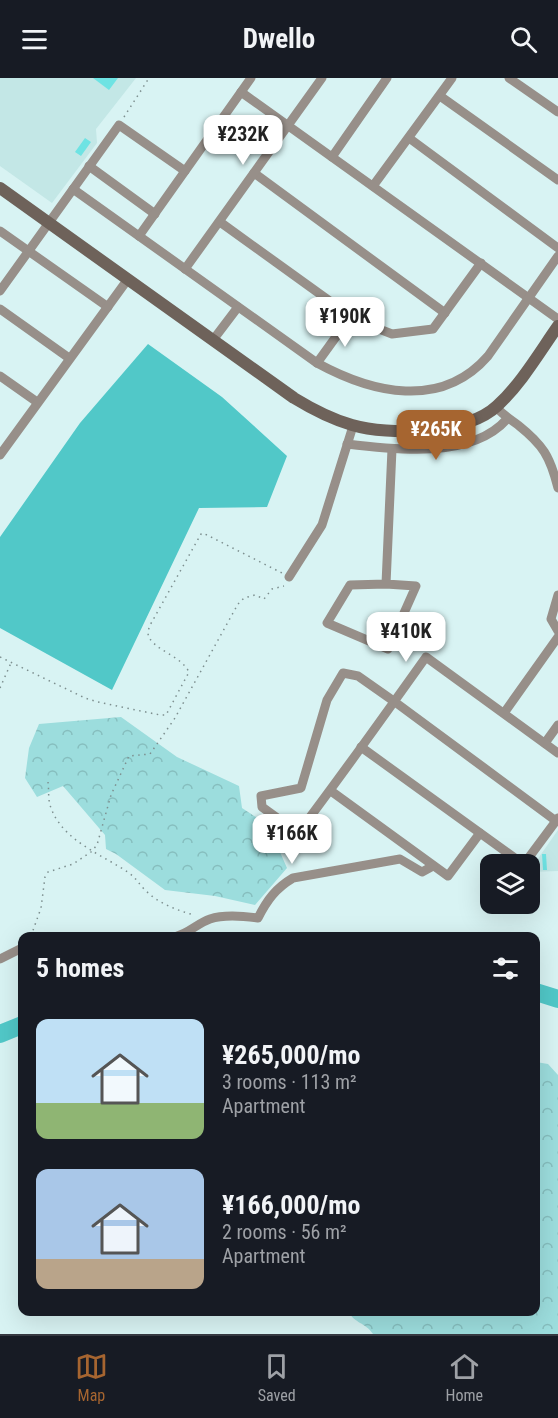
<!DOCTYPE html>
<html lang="en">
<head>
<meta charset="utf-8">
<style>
  body { margin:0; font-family:"Roboto Condensed",sans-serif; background:#20242c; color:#f1f3f6; height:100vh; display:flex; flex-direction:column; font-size:22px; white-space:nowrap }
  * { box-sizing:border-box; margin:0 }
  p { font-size:20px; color:#9ea1a6 }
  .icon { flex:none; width:33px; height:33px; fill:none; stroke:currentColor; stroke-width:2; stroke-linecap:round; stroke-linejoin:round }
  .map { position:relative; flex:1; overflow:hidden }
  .sheet { position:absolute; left:18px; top:854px; width:522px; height:384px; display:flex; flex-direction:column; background:#171b24; border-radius:12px; box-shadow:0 6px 24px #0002 }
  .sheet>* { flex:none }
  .buttons { position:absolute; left:480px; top:776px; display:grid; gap:12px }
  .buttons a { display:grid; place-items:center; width:60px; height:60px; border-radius:12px; background:#171b24; box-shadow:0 6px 24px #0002; font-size:30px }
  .price { position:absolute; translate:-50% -51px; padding:0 14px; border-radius:12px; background:#fff; color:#222; font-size:20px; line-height:39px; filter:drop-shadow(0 2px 3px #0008) }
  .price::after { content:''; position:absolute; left:50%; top:36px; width:18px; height:14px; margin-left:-9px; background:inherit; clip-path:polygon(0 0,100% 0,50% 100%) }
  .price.selected { background:#a66530; color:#fff }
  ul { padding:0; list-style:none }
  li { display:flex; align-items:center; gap:18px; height:150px; padding:0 18px }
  li span { display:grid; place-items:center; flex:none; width:168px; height:120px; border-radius:12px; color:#555 }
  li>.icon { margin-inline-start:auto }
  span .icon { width:72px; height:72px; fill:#fffc; stroke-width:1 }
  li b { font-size:26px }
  h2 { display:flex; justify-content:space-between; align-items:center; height:72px; padding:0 18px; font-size:26px }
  header { display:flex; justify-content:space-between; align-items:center; height:78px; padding:0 18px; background:#171b24; font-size:27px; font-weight:700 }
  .tabs { display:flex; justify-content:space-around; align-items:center; height:84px; border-top:2px solid #363941; background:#171b24; font-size:16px; color:#9ea1a6 }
  .tabs a { display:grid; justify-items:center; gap:3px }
  .tabs .selected { color:#a66530 }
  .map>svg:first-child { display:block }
  .built { fill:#c3e7e6 }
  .forest { fill:url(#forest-crowns) }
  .water { fill:#51c8c8 }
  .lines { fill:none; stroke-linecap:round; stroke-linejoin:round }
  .river { stroke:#51c8c8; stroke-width:18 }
  .building { fill:#6ee3e3 }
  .path { stroke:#7d8f8f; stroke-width:1.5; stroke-dasharray:1.5 4.5; stroke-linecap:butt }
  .street { stroke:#978f89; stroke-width:9 }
  .secondary { stroke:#6e625a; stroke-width:12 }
</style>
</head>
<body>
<header><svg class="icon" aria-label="menu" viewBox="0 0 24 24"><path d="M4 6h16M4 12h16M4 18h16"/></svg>Dwello<svg class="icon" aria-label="search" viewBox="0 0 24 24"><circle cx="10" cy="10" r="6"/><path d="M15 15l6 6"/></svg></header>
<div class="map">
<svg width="558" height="1256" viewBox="0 0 558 1256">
  <defs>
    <pattern id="forest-crowns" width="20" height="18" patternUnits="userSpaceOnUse" patternTransform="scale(1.5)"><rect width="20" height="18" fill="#9cdddd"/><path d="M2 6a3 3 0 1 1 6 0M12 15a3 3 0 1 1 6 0" fill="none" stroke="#86bebe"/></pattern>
  </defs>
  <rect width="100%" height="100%" fill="#d8f3f3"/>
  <g class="built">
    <path d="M0,0H136L96,51L97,65L52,125L0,88Z"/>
    <path d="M558,752V793L530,794V792Z"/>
  </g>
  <g class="forest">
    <path d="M121,639L177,679L239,708L242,730L268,747L287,790L255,827L215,818L165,812L116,776L106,771L105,757L63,708L37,719L25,700L29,670L39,646Z"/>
    <path d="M536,984L548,986L558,997V1256H373C365,1244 355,1246 348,1233H536Z"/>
  </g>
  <path class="water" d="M148,266L222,319L287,378L267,429L199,430L112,612L0,550V459L80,345Z"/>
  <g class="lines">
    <g class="river">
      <path d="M536,914L558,921"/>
      <path d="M0,956L22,947"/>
    </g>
  </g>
  <g class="building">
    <path d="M93,0H118L109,12Z"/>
    <path d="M85,60L91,64L81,78L75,74Z"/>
    <path d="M542,776H546L547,792H543Z"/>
  </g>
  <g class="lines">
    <g class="path">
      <path d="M124,39L149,0"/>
      <path d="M0,579L85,620L98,624L160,637H166L189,594C180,577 157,574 148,558L149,549L201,456L203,455L282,495"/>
      <path d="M0,610L11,585"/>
      <path d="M48,704C49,711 48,720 50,727C61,763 102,776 129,795C136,800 139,806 145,812C158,825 176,832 194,837"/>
      <path d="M31,858L41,830L45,799L48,794L73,786L91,774L97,767L111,717L129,678L150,676L175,640L238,526L244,520L255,517L264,521L272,511L284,508"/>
    </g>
    <g class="street">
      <path d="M509,0L558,34"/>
      <path d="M241,14L558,241"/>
      <path d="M440,18L558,102"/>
      <path d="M409,60L558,170"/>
      <path d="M332,79L387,0"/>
      <path d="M89,88L155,136"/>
      <path d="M254,95L445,235"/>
      <path d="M373,108L452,0"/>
      <path d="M73,111L317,285C372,315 441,332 488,278L558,178"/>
      <path d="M220,144L356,242L392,256L433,251L481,185"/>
      <path d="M0,153L108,229"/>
      <path d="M139,158L251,0"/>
      <path d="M185,191L322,0"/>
      <path d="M0,213L119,47L185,93"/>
      <path d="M0,231L69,280"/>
      <path d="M213,262L238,229"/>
      <path d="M317,285L351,238"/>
      <path d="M0,298L37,324"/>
      <path d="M496,329C503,337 510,341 518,347C543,367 550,378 558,410"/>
      <path d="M347,366C396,372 472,381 507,341"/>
      <path d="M0,377L128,201"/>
      <path d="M289,499L322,447L353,348"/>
      <path d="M386,506L350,507L327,545L388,571L416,508L386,506L392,371"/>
      <path d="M558,517L551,541L558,553"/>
      <path d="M504,635L558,559"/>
      <path d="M545,665L558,647"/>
      <path d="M361,669L523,786"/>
      <path d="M558,675L426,579C384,638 342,697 298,755L262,729L261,718L301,710L327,622L343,595L358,598L395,624L556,743L558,740"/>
      <path d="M331,713L448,798L480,755"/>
      <path d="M524,786L556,743"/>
      <path d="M177,858C189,855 198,845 210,841C224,836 244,838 258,840C267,822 276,810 293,800L400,781L422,794L433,788"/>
      <path d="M0,881L22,870"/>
    </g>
    <path class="secondary" d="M0,110L294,320C312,331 331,341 352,347C389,358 467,356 497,328C521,306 539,275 558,248"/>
  </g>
</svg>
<div class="buttons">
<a><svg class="icon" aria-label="layers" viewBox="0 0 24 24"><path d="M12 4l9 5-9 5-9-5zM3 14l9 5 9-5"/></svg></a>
</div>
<b class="price" style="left:243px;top:88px">¥232K</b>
<b class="price" style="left:345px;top:270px">¥190K</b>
<b class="price selected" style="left:436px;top:383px">¥265K</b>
<b class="price" style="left:406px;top:585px">¥410K</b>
<b class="price" style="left:292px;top:787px">¥166K</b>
<section class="sheet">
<h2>5 homes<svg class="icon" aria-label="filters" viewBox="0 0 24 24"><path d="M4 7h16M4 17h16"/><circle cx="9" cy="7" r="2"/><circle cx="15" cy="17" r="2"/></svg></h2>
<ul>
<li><span style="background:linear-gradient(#bfe0f5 70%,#8fb573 0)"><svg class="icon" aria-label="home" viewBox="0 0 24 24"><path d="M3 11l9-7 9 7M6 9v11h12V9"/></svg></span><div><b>¥265,000/mo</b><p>3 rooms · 113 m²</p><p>Apartment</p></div></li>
<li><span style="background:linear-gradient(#a9c7e8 75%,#b9a48a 0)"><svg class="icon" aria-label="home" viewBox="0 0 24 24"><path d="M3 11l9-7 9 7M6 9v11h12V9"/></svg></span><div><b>¥166,000/mo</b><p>2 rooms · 56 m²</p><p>Apartment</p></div></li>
</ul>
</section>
</div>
<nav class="tabs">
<a class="selected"><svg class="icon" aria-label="map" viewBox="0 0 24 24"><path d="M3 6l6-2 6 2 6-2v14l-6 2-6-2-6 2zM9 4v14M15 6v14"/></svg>Map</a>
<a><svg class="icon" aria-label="saved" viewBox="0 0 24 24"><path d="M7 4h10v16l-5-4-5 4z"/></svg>Saved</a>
<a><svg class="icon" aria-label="home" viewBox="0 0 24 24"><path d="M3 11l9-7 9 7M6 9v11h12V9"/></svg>Home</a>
</nav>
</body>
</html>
